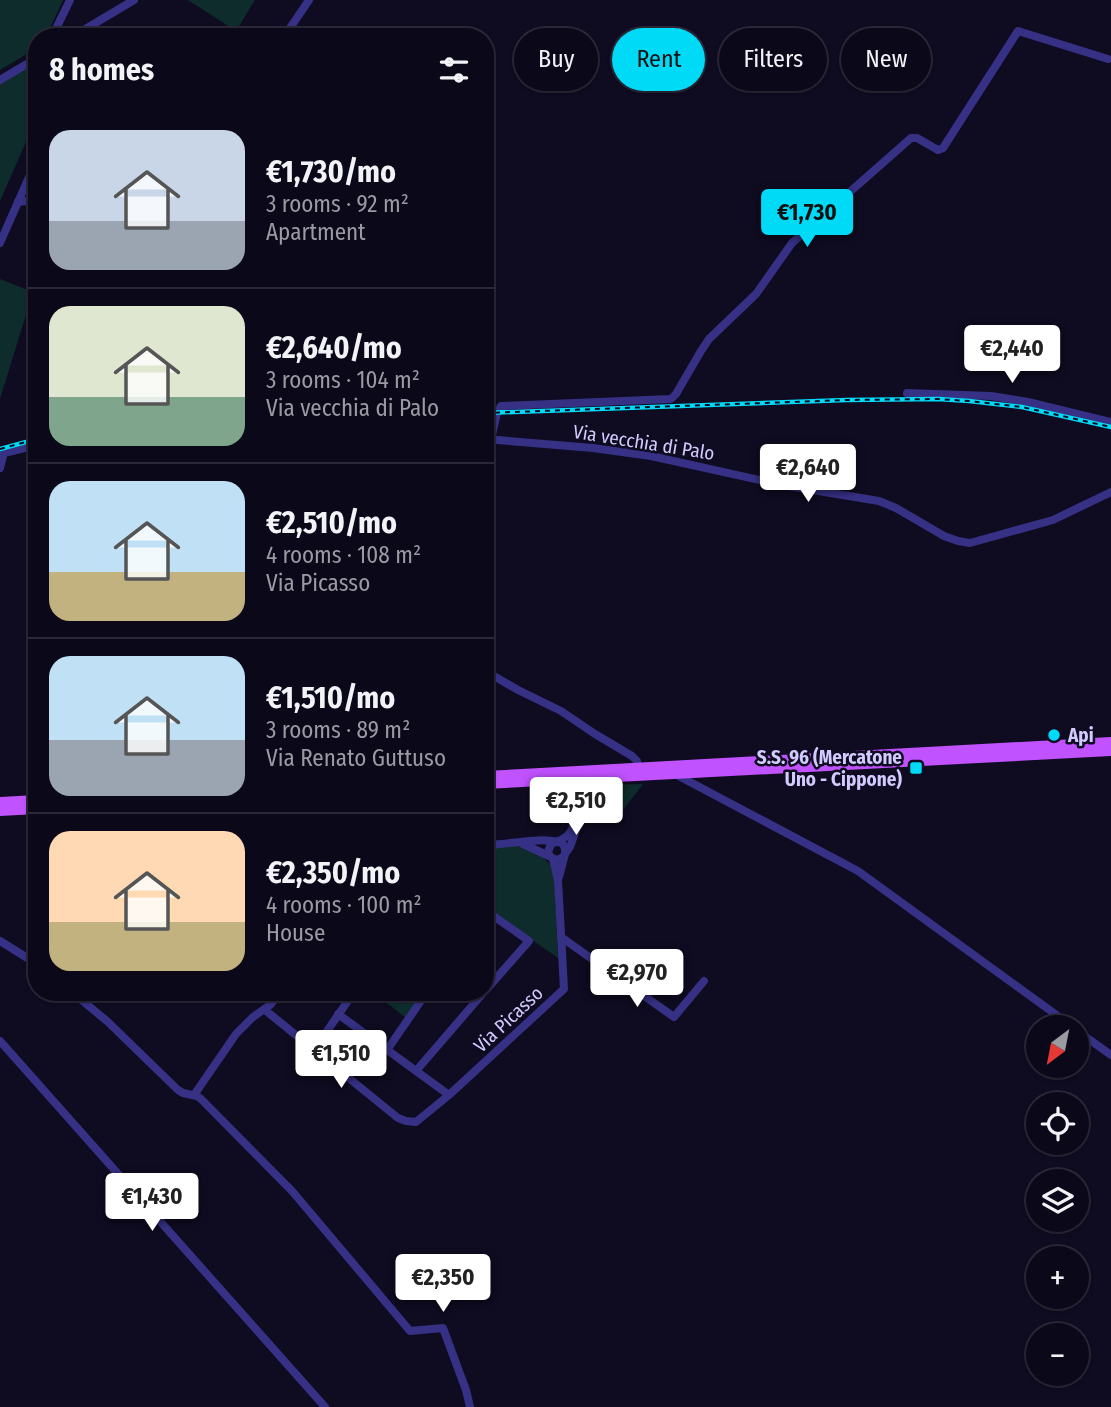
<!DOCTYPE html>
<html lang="en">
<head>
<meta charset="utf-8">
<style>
  body { margin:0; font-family:"Fira Sans Condensed",sans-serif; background:#141122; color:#f1f3f6; height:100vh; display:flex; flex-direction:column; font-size:26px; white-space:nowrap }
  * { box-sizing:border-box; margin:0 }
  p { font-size:23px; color:#9a9aa2 }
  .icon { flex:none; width:38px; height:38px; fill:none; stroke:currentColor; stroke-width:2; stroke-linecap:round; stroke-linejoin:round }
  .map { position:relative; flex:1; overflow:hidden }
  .drawer { position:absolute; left:28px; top:28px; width:466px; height:973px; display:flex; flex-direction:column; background:#0b0819; border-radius:28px; box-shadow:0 2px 5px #0004,0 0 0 2px #2b2938 }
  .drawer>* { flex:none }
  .banner { position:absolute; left:514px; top:28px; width:490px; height:63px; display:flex; gap:14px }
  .needle { width:46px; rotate:212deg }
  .tools { position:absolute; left:1026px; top:1015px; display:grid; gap:14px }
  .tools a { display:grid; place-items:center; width:63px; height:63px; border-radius:50%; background:#0b0819; box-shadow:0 2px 5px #0004,0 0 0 2px #2b2938; font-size:35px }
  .price { position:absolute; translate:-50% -60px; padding:0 16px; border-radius:7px; background:#fff; color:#222; font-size:23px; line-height:46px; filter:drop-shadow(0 2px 4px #0008) }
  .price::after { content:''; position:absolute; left:50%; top:42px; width:21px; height:16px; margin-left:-10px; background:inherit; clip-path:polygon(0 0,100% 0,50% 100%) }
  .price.active { background:#00daf6; color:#111 }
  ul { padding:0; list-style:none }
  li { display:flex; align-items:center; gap:21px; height:175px; padding:0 21px }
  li+li { border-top:2px solid #2b2938 }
  li span { display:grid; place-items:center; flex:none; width:196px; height:140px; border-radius:21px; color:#555 }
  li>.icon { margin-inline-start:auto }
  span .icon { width:84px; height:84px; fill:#fffc; stroke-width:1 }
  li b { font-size:30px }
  h2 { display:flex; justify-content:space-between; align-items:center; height:84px; padding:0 21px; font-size:30px }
  .chip { padding:0 24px; border-radius:32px; background:#0b0819; box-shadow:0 2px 5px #0004,0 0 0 2px #2b2938; font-size:24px; line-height:63px }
  .chip.active { background:#00daf6; color:#111 }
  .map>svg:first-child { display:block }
  .green { fill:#0d2c2b }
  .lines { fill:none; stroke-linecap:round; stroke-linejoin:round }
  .minor { stroke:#363185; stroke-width:8 }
  .major { stroke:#c152ff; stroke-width:10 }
  .rail-casing { stroke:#00daf6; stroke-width:4.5 }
  .rail { stroke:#0f0b21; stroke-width:2; stroke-dasharray:5; stroke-linecap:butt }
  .poi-dot { fill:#00daf6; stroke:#0f0b21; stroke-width:2.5 }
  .labels { text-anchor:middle; stroke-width:5; stroke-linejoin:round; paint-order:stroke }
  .street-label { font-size:19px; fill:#d2cbff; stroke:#0f0b21 }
  .poi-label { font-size:19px; font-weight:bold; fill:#d2cbff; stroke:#0f0b21; text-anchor:start }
</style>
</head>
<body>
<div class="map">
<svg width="1111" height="1407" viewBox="0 0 1111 1407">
  <rect width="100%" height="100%" fill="#0f0b21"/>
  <g class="green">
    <path d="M0,0H63L46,37H37V48L0,70Z"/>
    <path d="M188,0H255L236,31Z"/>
    <path d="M37,61V117L0,201V84Z"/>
    <path d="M0,279L33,292L0,399Z"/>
    <path d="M643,784L616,819L590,801L594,792L602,785Z"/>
    <path d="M519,846C532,848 548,859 554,870L558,958L485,907V860L494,847Z"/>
    <path d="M387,992H424L406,1018L387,1003Z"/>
  </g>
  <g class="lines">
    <g class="minor">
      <path d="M52,37L70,0"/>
      <path d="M72,37L134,0"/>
      <path d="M284,37L309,0"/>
      <path d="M0,80L37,58"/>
      <path d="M18,202L37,200"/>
      <path d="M0,243L37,159"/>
      <path d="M907,393L991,396L1028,402L1111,422"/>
      <path d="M485,439L593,448L651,456L782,485L879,501L896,508L944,536L958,541L970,543L1053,520L1111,492"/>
      <path d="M491,439L497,413L501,406L671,399L676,394L701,351L709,339L756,294L792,243L911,138H917L938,150L943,148L1018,31L1108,59"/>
      <path d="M0,454L37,445"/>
      <path d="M0,468L4,452"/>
      <path d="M485,671L518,690L561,711L595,734L632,756L637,761L638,767"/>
      <path d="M675,774L858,871L1073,1027"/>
      <path d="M557,782C579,787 582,821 567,836C562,840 556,842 551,844L548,852C551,861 560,862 565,854"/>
      <path d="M523,844L549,856"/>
      <path d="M485,845C510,845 538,836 562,843L565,848V854"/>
      <path d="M485,857L494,845"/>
      <path d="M559,877L565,854L570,847L591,788L595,784L602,779"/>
      <path d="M485,910L529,941L485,991"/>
      <path d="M561,937L674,1017L704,981"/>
      <path d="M0,941L37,964"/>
      <path d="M72,992L108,1022L178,1090L183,1093L197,1096L201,1099L292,1191L410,1331L443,1328L466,1390L470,1407"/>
      <path d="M265,1010L398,1118L406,1121L416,1122L449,1095L564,989L558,880L553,859"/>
      <path d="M338,1014L449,1095"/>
      <path d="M1076,1030L1111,1055"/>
      <path d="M0,1041L325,1407"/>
      <path d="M314,1050L354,992"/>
      <path d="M387,1050L427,992"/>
      <path d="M416,1071L484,992"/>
      <path d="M194,1095L236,1034L253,1017L270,1005L281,992"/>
    </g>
    <g class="major">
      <path d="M485,776L1111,742"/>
      <path d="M485,784L1111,751"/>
      <path d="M0,802L37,800"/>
      <path d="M0,811L37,809"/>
    </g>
    <g class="rail-casing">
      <g id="rail">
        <path d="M485,413L847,400L938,399L969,401L1022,407L1111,427"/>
        <path d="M0,449L37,439"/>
      </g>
    </g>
    <use href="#rail" class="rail"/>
  </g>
  <g class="poi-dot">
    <circle cx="1054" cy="735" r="7"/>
    <rect x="909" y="761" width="14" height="14" rx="3.5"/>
  </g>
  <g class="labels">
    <g class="street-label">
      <text transform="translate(644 442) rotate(9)" y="7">Via vecchia di Palo</text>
      <text transform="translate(508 1019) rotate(-43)" y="7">Via Picasso</text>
    </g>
    <g class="poi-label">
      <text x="1068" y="742">Api</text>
      <text x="902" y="764" text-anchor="end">S.S. 96 (Mercatone<tspan x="902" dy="22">Uno - Cippone)</tspan></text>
    </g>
  </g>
</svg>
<div class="tools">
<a><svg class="needle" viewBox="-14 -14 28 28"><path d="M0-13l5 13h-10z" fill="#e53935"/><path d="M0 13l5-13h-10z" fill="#9a9aa2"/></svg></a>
<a><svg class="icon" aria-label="locate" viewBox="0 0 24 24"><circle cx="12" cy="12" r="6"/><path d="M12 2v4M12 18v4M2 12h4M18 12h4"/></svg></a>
<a><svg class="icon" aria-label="layers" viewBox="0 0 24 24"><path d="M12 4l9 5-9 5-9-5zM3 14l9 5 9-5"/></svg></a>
<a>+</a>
<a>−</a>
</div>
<b class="price active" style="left:807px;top:249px">€1,730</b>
<b class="price" style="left:1012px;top:385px">€2,440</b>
<b class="price" style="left:808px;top:504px">€2,640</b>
<b class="price" style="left:576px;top:837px">€2,510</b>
<b class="price" style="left:637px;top:1009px">€2,970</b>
<b class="price" style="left:341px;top:1090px">€1,510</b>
<b class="price" style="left:152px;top:1233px">€1,430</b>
<b class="price" style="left:443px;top:1314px">€2,350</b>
<div class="banner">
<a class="chip">Buy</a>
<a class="chip active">Rent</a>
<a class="chip">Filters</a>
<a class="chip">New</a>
</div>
<section class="drawer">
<h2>8 homes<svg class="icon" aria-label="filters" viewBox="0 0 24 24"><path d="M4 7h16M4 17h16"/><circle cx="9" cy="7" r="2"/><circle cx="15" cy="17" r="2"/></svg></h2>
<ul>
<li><span style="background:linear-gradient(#c9d6e8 65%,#9aa5b1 0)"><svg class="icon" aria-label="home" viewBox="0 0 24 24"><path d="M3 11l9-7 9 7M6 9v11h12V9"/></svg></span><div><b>€1,730/mo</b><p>3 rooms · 92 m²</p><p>Apartment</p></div></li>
<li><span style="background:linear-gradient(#dfe7d0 65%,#7fa58c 0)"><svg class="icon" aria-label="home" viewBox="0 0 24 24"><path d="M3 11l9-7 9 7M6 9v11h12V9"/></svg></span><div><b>€2,640/mo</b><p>3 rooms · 104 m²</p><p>Via vecchia di Palo</p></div></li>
<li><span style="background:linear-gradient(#bfe0f5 65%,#c2b280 0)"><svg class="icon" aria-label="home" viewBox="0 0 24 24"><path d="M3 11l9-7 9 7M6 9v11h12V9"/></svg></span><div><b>€2,510/mo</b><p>4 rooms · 108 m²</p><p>Via Picasso</p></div></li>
<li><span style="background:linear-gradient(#bfe0f5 60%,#9aa5b1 0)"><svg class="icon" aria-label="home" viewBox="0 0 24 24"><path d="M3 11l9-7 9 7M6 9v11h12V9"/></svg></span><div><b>€1,510/mo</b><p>3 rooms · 89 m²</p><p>Via Renato Guttuso</p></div></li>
<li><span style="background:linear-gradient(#ffd9b3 65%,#c2b280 0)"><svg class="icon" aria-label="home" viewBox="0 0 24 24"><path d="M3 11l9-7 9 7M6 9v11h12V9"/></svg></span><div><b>€2,350/mo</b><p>4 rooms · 100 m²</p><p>House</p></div></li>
</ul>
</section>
</div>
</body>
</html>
